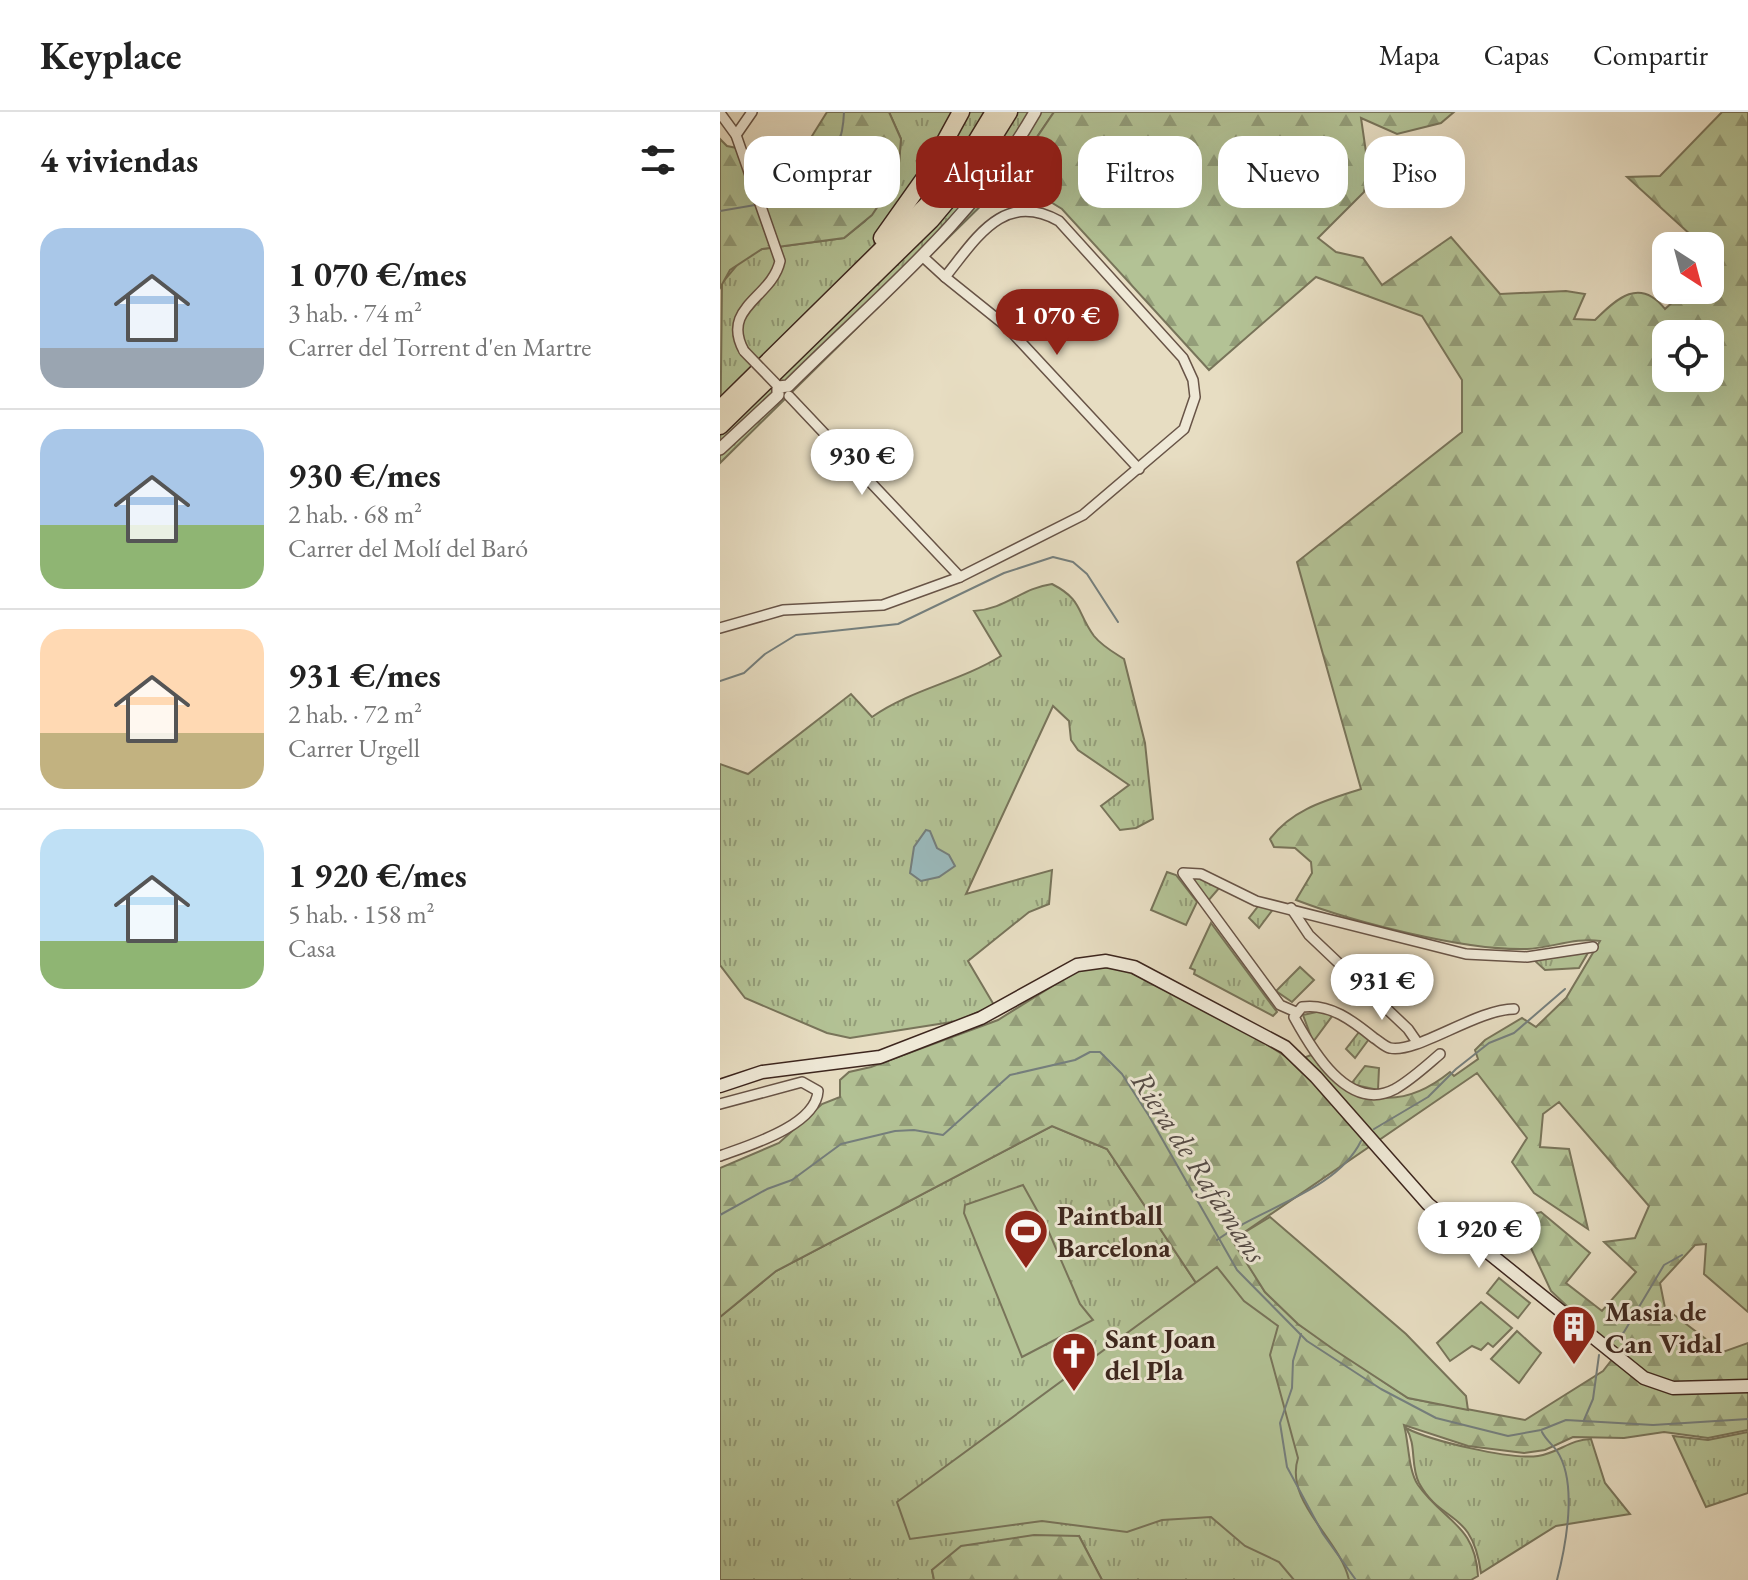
<!DOCTYPE html>
<html lang="es">
<head>
<meta charset="utf-8">
<style>
  body { margin:0; font-family:"EB Garamond",serif; background:#f6f6f6; color:#222; height:100vh; display:flex; flex-direction:column; font-size:30px; white-space:nowrap }
  * { box-sizing:border-box; margin:0 }
  p { font-size:26px; color:#767676 }
  .icon { flex:none; width:44px; height:44px; fill:none; stroke:currentColor; stroke-width:2; stroke-linecap:round; stroke-linejoin:round }
  .map { position:relative; flex:1; overflow:hidden }
  .details { display:flex; flex-direction:column; background:#fff; width:720px }
  .details>* { flex:none }
  .top-card { position:absolute; left:24px; top:24px; width:760px; height:72px; display:flex; gap:16px }
  .needle { width:52px; rotate:144deg }
  .fabs { position:absolute; left:932px; top:120px; display:grid; gap:16px }
  .fabs a { display:grid; place-items:center; width:72px; height:72px; border-radius:16px; background:#fff; box-shadow:0 8px 32px #0002; font-size:40px }
  .price { position:absolute; translate:-50% -68px; padding:0 18px; border-radius:28px; background:#fff; color:#222; font-size:26px; line-height:52px; filter:drop-shadow(0 2px 4px #0008) }
  .price::after { content:''; position:absolute; left:50%; top:48px; width:24px; height:18px; margin-left:-12px; background:inherit; clip-path:polygon(0 0,100% 0,50% 100%) }
  .price.on { background:#8f2418; color:#fff }
  ul { padding:0; list-style:none }
  li { display:flex; align-items:center; gap:24px; height:200px; padding:0 40px }
  li+li { border-top:2px solid #e0e0e0 }
  li span { display:grid; place-items:center; flex:none; width:224px; height:160px; border-radius:24px; color:#555 }
  li>.icon { margin-inline-start:auto }
  span .icon { width:96px; height:96px; fill:#fffc; stroke-width:1 }
  li b { font-size:34px }
  h2 { display:flex; justify-content:space-between; align-items:center; height:96px; padding:0 40px; font-size:34px }
  .pill { padding:0 28px; border-radius:24px; background:#fff; box-shadow:0 8px 32px #0002; font-size:28px; line-height:72px }
  .pill.on { background:#8f2418; color:#fff }
  header { display:flex; align-items:center; gap:48px; box-sizing:border-box; height:112px; padding:0 40px; background:#fff; border-bottom:2px solid #e0e0e0 }
  header strong { font-size:38px }
  nav { display:flex; gap:44px; margin-inline-start:auto; font-size:28px }
  main { display:flex; flex:1; min-height:0 }
  .map>svg:first-child { display:block }
  .grass { fill:url(#grass-tufts); stroke:#78745a; stroke-width:2 }
  .forest { fill:url(#forest-firs); stroke:#78745a; stroke-width:2; fill-rule:evenodd }
  .green { fill:#b3c295; stroke:#78745a; stroke-width:2 }
  .water { fill:#9ababd; stroke:#757f7d; stroke-width:2 }
  .lines { fill:none; stroke-linecap:round; stroke-linejoin:round }
  .stream { stroke:#757f7d; stroke-width:2 }
  .minor-casing { stroke:#685447; stroke-width:12 }
  .tertiary-casing { stroke:#685447; stroke-width:14 }
  .secondary-casing { stroke:#3d261e; stroke-width:15 }
  .motorway-casing { stroke:#3d261e; stroke-width:19 }
  .minor { stroke:#efe9d7; stroke-width:9 }
  .tertiary { stroke:#efe9d7; stroke-width:11 }
  .secondary { stroke:#efe9d7; stroke-width:12 }
  .motorway { stroke:#e7ddc2; stroke-width:16 }
  .minor-bridge-casing { stroke:#685447; stroke-width:12; stroke-linecap:butt }
  .minor-bridge { stroke:#efe9d7; stroke-width:9 }
  .labels { text-anchor:middle; stroke-width:6; stroke-linejoin:round; paint-order:stroke }
  .poi-label { font-size:28px; font-weight:bold; fill:#3d261e; stroke:#efe9d7; text-anchor:start }
  .water-label { font-size:30px; font-style:italic; fill:#544b46; stroke:#efe9d7 }
</style>
</head>
<body>
<header>
<strong>Keyplace</strong>
<nav><a>Mapa</a><a>Capas</a><a>Compartir</a></nav>
</header>
<main>
<section class="details">
<h2>4 viviendas<svg class="icon" aria-label="filters" viewBox="0 0 24 24"><path d="M4 7h16M4 17h16"/><circle cx="9" cy="7" r="2"/><circle cx="15" cy="17" r="2"/></svg></h2>
<ul>
<li><span style="background:linear-gradient(#a9c7e8 75%,#9aa5b1 0)"><svg class="icon" aria-label="home" viewBox="0 0 24 24"><path d="M3 11l9-7 9 7M6 9v11h12V9"/></svg></span><div><b>1 070 €/mes</b><p>3 hab. · 74 m²</p><p>Carrer del Torrent d'en Martre</p></div></li>
<li><span style="background:linear-gradient(#a9c7e8 60%,#8fb573 0)"><svg class="icon" aria-label="home" viewBox="0 0 24 24"><path d="M3 11l9-7 9 7M6 9v11h12V9"/></svg></span><div><b>930 €/mes</b><p>2 hab. · 68 m²</p><p>Carrer del Molí del Baró</p></div></li>
<li><span style="background:linear-gradient(#ffd9b3 65%,#c2b280 0)"><svg class="icon" aria-label="home" viewBox="0 0 24 24"><path d="M3 11l9-7 9 7M6 9v11h12V9"/></svg></span><div><b>931 €/mes</b><p>2 hab. · 72 m²</p><p>Carrer Urgell</p></div></li>
<li><span style="background:linear-gradient(#bfe0f5 70%,#8fb573 0)"><svg class="icon" aria-label="home" viewBox="0 0 24 24"><path d="M3 11l9-7 9 7M6 9v11h12V9"/></svg></span><div><b>1 920 €/mes</b><p>5 hab. · 158 m²</p><p>Casa</p></div></li>
</ul>
</section>
<div class="map">
<svg width="1028" height="1468" viewBox="0 0 1028 1468">
  <defs>
    <pattern id="grass-tufts" width="24" height="20" patternUnits="userSpaceOnUse" patternTransform="scale(2)"><rect width="24" height="20" fill="#b3c295"/><path d="M3 7l-1-3M5 7V3M7 7l1-3M15 17l-1-3M17 17v-4M19 17l1-3" fill="none" stroke="#939d79"/></pattern>
    <pattern id="forest-firs" width="22" height="20" patternUnits="userSpaceOnUse" patternTransform="scale(2)"><rect width="22" height="20" fill="#b3c295"/><path d="M5 1l3.5 6h-7zM16 11l3.5 6h-7z" fill="#939d79"/></pattern>
  </defs>
  <rect width="100%" height="100%" fill="#e7ddc2"/>
  <filter id="stains"><feTurbulence type="fractalNoise" baseFrequency=".0025" numOctaves="4"/><feColorMatrix values="0 0 0 0 .2 0 0 0 0 .09 0 0 0 0 .02 0 0 0 .5 -.17"/></filter>
  <radialGradient id="worn" r=".72"><stop offset=".6" stop-color="#630" stop-opacity="0"/><stop offset="1" stop-color="#630" stop-opacity=".3"/></radialGradient>
  <g class="grass">
    <path d="M169,0H334L290,65L0,351L2,171L22,147L42,137L124,126L145,109L172,73L179,51L181,27Z"/>
    <path d="M332,472C363,488 356,499 374,524C382,534 393,540 404,547L425,631L433,707L416,716L400,718L381,694L409,673L358,638L351,628L349,609L333,594L246,782L332,758L329,792L309,800L248,849L274,893L238,909L130,926L107,921L25,886L0,853V652L28,662L131,582L152,605C192,577 239,570 281,544L254,499C286,497 302,476 332,472Z"/>
    <path d="M447,760L456,763L477,790L466,813L431,798Z"/>
    <path d="M471,765H480L500,775L488,789Z"/>
    <path d="M539,793L554,796L539,816L529,806Z"/>
    <path d="M491,811L557,900L553,904L474,862L475,858L470,856Z"/>
    <path d="M869,839L859,856L825,858L814,848Z"/>
    <path d="M580,855L594,868L572,890L556,879Z"/>
    <path d="M601,899L613,903L593,930L583,903Z"/>
    <path d="M639,920L649,927L635,946L626,937Z"/>
    <path d="M645,954L659,956L658,978L631,972Z"/>
    <path d="M332,1014L387,1037L508,1219L612,1468H382L359,1424L212,1458L214,1468H0V1205L56,1159Z"/>
    <path d="M686,1316C711,1329 791,1348 818,1344C838,1341 851,1327 871,1327L885,1371L910,1402L836,1414L761,1461C752,1396 722,1413 699,1371C690,1353 697,1333 686,1316Z"/>
    <path d="M1028,1320V1381L986,1395L953,1324L988,1328Z"/>
  </g>
  <g class="forest">
    <path d="M107,0H169L181,27L179,51L172,73L152,103L124,126L42,137L10,158L0,176V27L7,34L77,48Z"/>
    <path d="M334,0H734L721,11L677,22L641,6L648,54L644,80L598,126L616,140L643,146L662,173L731,125L780,182L846,179L865,182L854,207L875,208C897,186 920,165 945,197L966,178H990L993,146L990,134H983L907,65L940,64L1002,0H1028V1200L984,1162L986,1132L975,1133L940,1171L945,1196L1003,1240L1028,1231V1318L988,1326L944,1320L904,1326L853,1325L825,1338L804,1341L748,1334L684,1313C689,1331 688,1358 698,1373C724,1410 755,1412 758,1464L751,1468H612L508,1219L387,1037L332,1014L56,1159L0,1205V1056L59,1031L102,992L120,985V968L129,960L151,955L278,908L355,860L377,855L404,857L514,911L574,950L591,943C635,990 678,1002 730,960L734,964L758,947L755,938L765,928L802,906L816,915L846,886L880,829C856,825 831,836 807,837C745,839 634,810 576,788L592,761L591,750L575,736L554,735L550,727C572,697 607,688 641,677L577,450L742,320V268L702,204L596,165L489,258L342,97L290,65ZM946,222H990V266H946ZM757,961L807,1026L792,1050L814,1081L868,1117L849,1037L820,1035L823,1002L839,990L929,1094L915,1126L884,1130L916,1160L882,1199L846,1171L870,1141L821,1100L797,1106L831,1179L897,1241L883,1259L805,1308L688,1286L578,1212L545,1180L513,1128Z"/>
    <path d="M314,1423L359,1424L382,1468H214L212,1458L241,1434Z"/>
  </g>
  <g class="green">
    <path d="M303,1073L328,1118L360,1192L373,1208L302,1245L244,1101L245,1093Z"/>
    <path d="M550,1105L686,1222L746,1284L748,1298L688,1286L613,1237L578,1212L545,1180L512,1128Z"/>
    <path d="M497,1155L524,1189L558,1214L550,1243L578,1346C564,1390 620,1427 629,1468H574L559,1450L525,1434L491,1405L442,1408L407,1420L322,1409L190,1427L177,1390Z"/>
    <path d="M779,1166L810,1191L798,1206L767,1181Z"/>
    <path d="M761,1190L792,1216L773,1235L768,1231L761,1238L752,1234L730,1249L717,1231Z"/>
    <path d="M797,1219L821,1241L799,1271L771,1247Z"/>
  </g>
  <path class="water" d="M206,718L210,719L217,736L229,743L235,754L219,765L201,769L190,761L194,735Z"/>
  <g class="lines">
    <g class="stream">
      <path d="M42,91C90,74 122,57 124,0"/>
      <path d="M0,99L35,93"/>
      <path d="M0,569L24,561L45,542L76,523L178,512L284,461L333,445L353,450L367,462L398,510"/>
      <path d="M654,1017L708,985L736,957L769,931L794,921L845,877"/>
      <path d="M0,1103L47,1077L72,1068L121,1032L175,1019L194,1018L223,1023L290,963L355,948L370,940H380L402,962L429,1004L517,1158L587,1229L661,1277L716,1306L788,1324L821,1318L846,1308L933,1313L1028,1307"/>
      <path d="M497,1128C539,1096 616,1080 641,1029"/>
      <path d="M581,1222L573,1249L572,1276L560,1311L567,1355L603,1422L636,1468"/>
      <path d="M892,1230L904,1220L944,1153L962,1143"/>
      <path d="M864,1308L873,1287L879,1243"/>
      <path d="M822,1320C826,1328 832,1332 837,1339C858,1371 846,1433 837,1468"/>
    </g>
    <g class="minor-casing">
      <g id="minor">
        <path d="M0,1L16,23L60,149C52,186 0,195 24,239"/>
        <path d="M16,23L32,0"/>
        <path d="M225,165L286,214L419,357"/>
        <path d="M69,284L240,465"/>
        <path d="M0,516L63,498L163,493L240,465L363,403L464,317L475,285L473,268L463,246L339,109C283,78 256,127 225,165L202,144"/>
        <path d="M571,796L589,823L688,917L697,930"/>
        <path d="M576,900L560,893L463,761L481,762L536,789L746,842L807,845L873,835"/>
        <path d="M720,942C706,954 691,968 675,977C628,1002 591,936 574,905L582,895C610,891 633,909 654,926C659,929 665,935 670,936C696,942 757,897 794,897"/>
        <path d="M0,992L82,970L98,979C96,1014 27,1034 0,1044"/>
      </g>
    </g>
    <g class="tertiary-casing">
      <path id="tertiary" d="M0,337L58,283V275L68,274C155,187 254,108 315,0"/>
    </g>
    <g class="secondary-casing">
      <path id="secondary" d="M0,974L42,960L160,945L261,906L357,853L386,849L414,855L565,935L596,965L708,1092L924,1266L953,1276L1028,1274"/>
    </g>
    <g class="motorway-casing">
      <g id="motorway">
        <path d="M162,126L206,64L241,0"/>
        <path d="M0,297L210,90L248,43L274,0"/>
        <path d="M0,314L211,108L253,58L289,0"/>
      </g>
    </g>
    <use href="#minor" class="minor"/>
    <use href="#tertiary" class="tertiary"/>
    <use href="#secondary" class="secondary"/>
    <use href="#motorway" class="motorway"/>
    <g class="minor-bridge-casing">
      <path id="minor-bridge" d="M24,239L56,272"/>
    </g>
    <use href="#minor-bridge" class="minor-bridge"/>
  </g>
  <defs>
    <g id="stadium-pin" transform="scale(2.3)"><path d="M0 17L-7.5 6A9.5 9.5 0 1 1 7.5 6Z" fill="#8f2418" stroke="#efe9d7"/><path d="M0-5a6.5 5 0 1 0 0 10a6.5 5 0 1 0 0-10ZM-3.5-1.8h7v3.6h-7Z" fill="#fff"/></g>
    <g id="building-pin" transform="scale(2.3)"><path d="M0 17L-7.5 6A9.5 9.5 0 1 1 7.5 6Z" fill="#8f2418" stroke="#efe9d7"/><path d="M-4-6H4V6H1V3H-1V6H-4ZM-2.5-4.3h1.7v1.8h-1.7ZM.8-4.3h1.7v1.8H.8ZM-2.5-1h1.7V.8h-1.7ZM.8-1h1.7V.8H.8Z" fill="#fff"/></g>
    <g id="church-pin" transform="scale(2.3)"><path d="M0 17L-7.5 6A9.5 9.5 0 1 1 7.5 6Z" fill="#8f2418" stroke="#efe9d7"/><path d="M-1.2-6h2.4v3.5h3.3v2.4h-3.3V6h-2.4V-.1h-3.3v-2.4h3.3Z" fill="#fff"/></g>
  </defs>
  <g fill-rule="evenodd">
    <use href="#stadium-pin" x="306" y="1119"/>
    <use href="#building-pin" x="854" y="1215"/>
    <use href="#church-pin" x="354" y="1242"/>
  </g>
  <g class="labels">
    <g class="poi-label">
      <text x="337" y="1113">Paintball<tspan x="337" dy="32">Barcelona</tspan></text>
      <text x="885" y="1209">Masia de<tspan x="885" dy="32">Can Vidal</tspan></text>
      <text x="385" y="1236">Sant Joan<tspan x="385" dy="32">del Pla</tspan></text>
    </g>
    <g class="water-label">
      <text transform="translate(479 1055) rotate(57)" y="10">Riera de Rafamans</text>
    </g>
  </g>
  <rect width="100%" height="100%" filter="url(#stains)"/>
  <rect width="100%" height="100%" fill="url(#worn)"/>
</svg>
<div class="fabs">
<a><svg class="needle" viewBox="-14 -14 28 28"><path d="M0-13l5 13h-10z" fill="#e53935"/><path d="M0 13l5-13h-10z" fill="#767676"/></svg></a>
<a><svg class="icon" aria-label="locate" viewBox="0 0 24 24"><circle cx="12" cy="12" r="6"/><path d="M12 2v4M12 18v4M2 12h4M18 12h4"/></svg></a>
</div>
<b class="price on" style="left:337px;top:245px">1 070 €</b>
<b class="price" style="left:142px;top:385px">930 €</b>
<b class="price" style="left:662px;top:910px">931 €</b>
<b class="price" style="left:759px;top:1158px">1 920 €</b>
<div class="top-card">
<a class="pill">Comprar</a>
<a class="pill on">Alquilar</a>
<a class="pill">Filtros</a>
<a class="pill">Nuevo</a>
<a class="pill">Piso</a>
</div>
</div>
</main>
</body>
</html>
